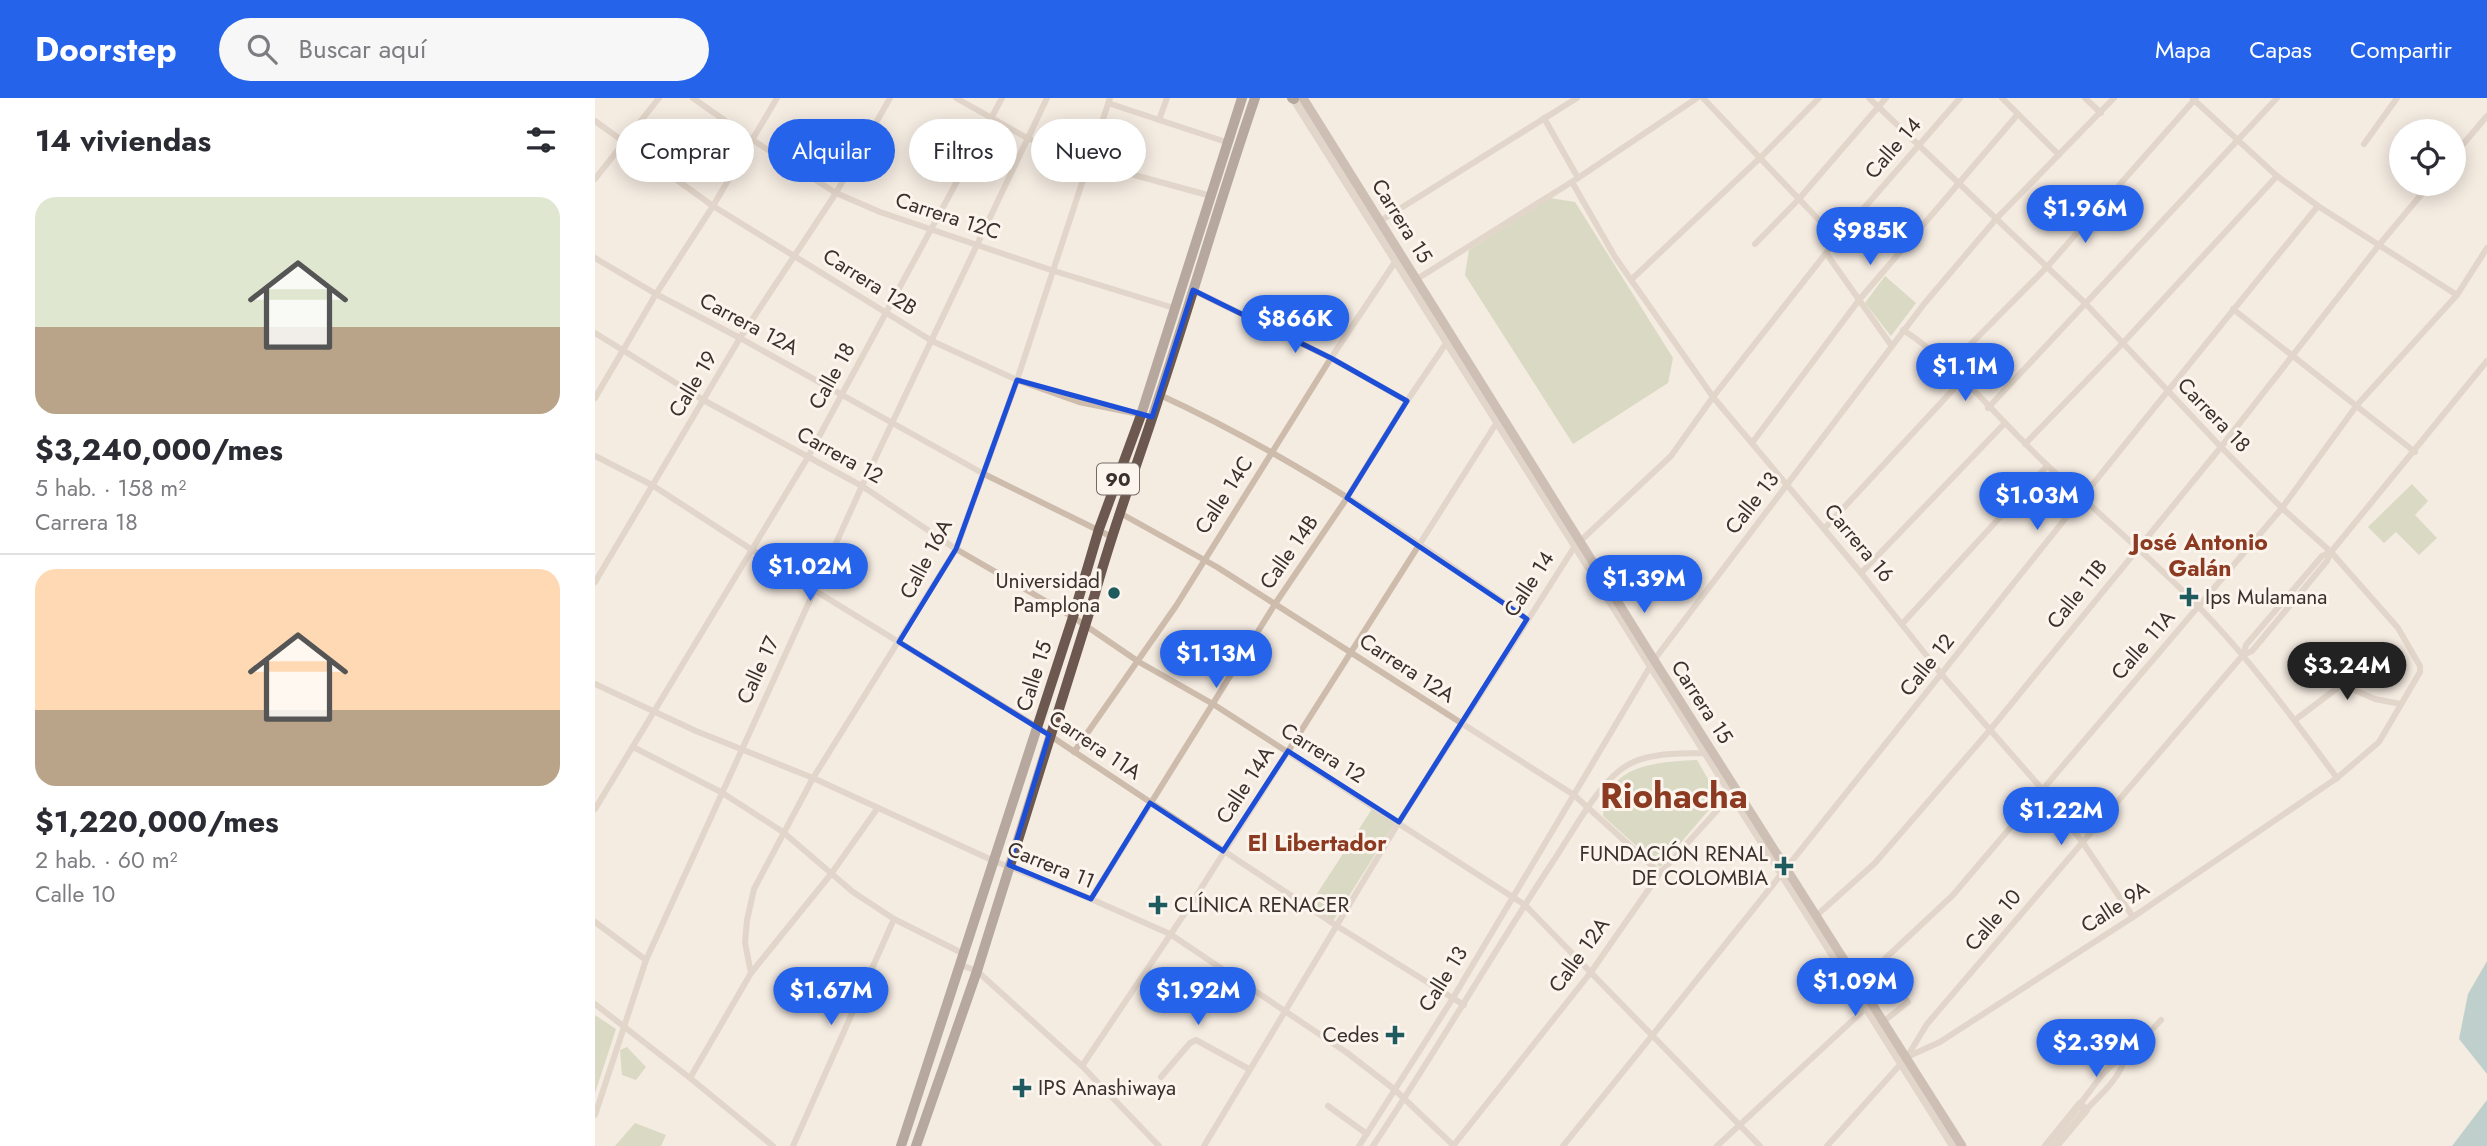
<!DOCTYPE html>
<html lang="es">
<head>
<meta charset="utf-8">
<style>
  body { margin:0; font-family:Jost,sans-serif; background:#f7f7f7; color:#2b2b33; height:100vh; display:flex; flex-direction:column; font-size:26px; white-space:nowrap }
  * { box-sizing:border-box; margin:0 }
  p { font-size:23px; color:#7c7c81 }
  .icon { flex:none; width:38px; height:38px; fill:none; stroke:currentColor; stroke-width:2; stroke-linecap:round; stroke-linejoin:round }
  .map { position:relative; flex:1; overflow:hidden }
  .panel { display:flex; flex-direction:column; background:#fff; width:595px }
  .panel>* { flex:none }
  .hud { position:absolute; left:21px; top:21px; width:665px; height:63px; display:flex; gap:14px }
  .buttons { position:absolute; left:1794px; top:21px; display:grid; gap:14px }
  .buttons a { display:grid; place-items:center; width:77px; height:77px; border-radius:50%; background:#fff; box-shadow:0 4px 18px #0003; font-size:35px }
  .price { position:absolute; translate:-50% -60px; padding:0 16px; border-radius:24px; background:#2563eb; color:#fff; font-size:23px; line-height:46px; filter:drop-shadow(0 2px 4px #0008) }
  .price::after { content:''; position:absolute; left:50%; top:42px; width:21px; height:16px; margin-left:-10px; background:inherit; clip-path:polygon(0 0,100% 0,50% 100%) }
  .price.selected { background:#222; color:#fff }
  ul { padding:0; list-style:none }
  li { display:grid; align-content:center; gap:14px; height:371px; padding:0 35px }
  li+li { border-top:2px solid #e1e1e2 }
  li span { display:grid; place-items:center; height:217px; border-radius:21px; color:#555 }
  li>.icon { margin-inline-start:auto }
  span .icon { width:126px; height:126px; fill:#fffc; stroke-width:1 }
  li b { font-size:30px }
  h2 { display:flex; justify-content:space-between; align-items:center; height:84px; padding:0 35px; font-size:30px }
  .chip { padding:0 24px; border-radius:32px; background:#fff; box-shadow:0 4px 18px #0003; font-size:24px; line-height:63px }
  .chip.selected { background:#2563eb; color:#fff }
  header { display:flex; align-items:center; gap:42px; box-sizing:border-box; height:98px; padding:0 35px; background:#2563eb; color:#fff }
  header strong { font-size:33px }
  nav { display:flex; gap:38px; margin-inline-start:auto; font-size:24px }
  .search { width:490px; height:63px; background:#f7f7f7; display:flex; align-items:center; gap:18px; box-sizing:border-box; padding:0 24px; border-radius:38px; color:#7c7c81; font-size:26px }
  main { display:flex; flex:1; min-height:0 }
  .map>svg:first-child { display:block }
  .green { fill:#b8c4a0 }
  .water { fill:#7fb0b2 }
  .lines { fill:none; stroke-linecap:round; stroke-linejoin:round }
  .minor { stroke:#cdbbac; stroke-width:6 }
  .tertiary { stroke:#cdbbac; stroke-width:8 }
  .secondary { stroke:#a18a7d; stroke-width:9 }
  .trunk { stroke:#6c584f; stroke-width:10 }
  .marked { fill:none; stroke:#1d4ed8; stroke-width:5; stroke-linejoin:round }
  .poi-dot { fill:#1f5a5e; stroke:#fbf5ee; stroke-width:2.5 }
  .labels { text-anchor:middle; stroke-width:6; stroke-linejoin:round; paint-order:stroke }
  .shield { fill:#fbf5ee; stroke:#756b66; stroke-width:2 }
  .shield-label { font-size:19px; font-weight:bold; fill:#3b302b }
  .street-label { font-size:21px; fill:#3b302b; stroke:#fbf5ee }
  .poi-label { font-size:21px; fill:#3b302b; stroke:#fbf5ee; text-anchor:end }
  .neighbourhood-label { font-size:23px; font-weight:bold; fill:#8c3b22; stroke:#fbf5ee }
  .town-label { font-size:35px; font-weight:bold; fill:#8c3b22; stroke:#fbf5ee }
</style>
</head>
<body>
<header>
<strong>Doorstep</strong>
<div class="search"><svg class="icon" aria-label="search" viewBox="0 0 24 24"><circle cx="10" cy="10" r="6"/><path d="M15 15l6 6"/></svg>Buscar aquí</div>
<nav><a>Mapa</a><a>Capas</a><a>Compartir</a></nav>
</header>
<main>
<section class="panel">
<h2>14 viviendas<svg class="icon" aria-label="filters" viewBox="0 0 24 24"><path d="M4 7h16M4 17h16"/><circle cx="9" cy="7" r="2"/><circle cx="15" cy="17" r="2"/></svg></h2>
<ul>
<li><span style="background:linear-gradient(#dfe7d0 60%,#b9a48a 0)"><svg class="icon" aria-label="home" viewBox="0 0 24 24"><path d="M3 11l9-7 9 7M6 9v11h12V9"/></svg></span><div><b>$3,240,000/mes</b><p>5 hab. · 158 m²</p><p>Carrera 18</p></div></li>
<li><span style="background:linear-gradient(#ffd9b3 65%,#b9a48a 0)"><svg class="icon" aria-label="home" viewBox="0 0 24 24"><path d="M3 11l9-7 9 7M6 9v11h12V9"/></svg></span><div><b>$1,220,000/mes</b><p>2 hab. · 60 m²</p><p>Calle 10</p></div></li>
</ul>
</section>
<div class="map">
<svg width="1892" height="1048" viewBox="0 0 1892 1048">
  <rect width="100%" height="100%" fill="#f4ebe1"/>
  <g class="green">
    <path d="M955,100L980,104L1078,260L1073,285L978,346L870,177L874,152Z"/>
    <path d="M1290,178L1321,205L1296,238L1270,205Z"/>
    <path d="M1817,386L1833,403L1820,417L1842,440L1824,457L1801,434L1789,445L1773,429Z"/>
    <path d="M1102,662L1124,700L1065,769L1008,718C1011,666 1062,664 1102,662Z"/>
    <path d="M777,711L800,725L738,823L716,805Z"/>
    <path d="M0,917L21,931L0,995Z"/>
    <path d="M32,949L51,969L41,982L27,977L25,952Z"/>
    <path d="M40,1025L71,1037L66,1048H20Z"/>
  </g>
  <g class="water">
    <path d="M1892,863V976L1864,941L1873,896Z"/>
    <path d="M1892,1002V1048H1857Z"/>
  </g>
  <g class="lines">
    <g class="minor">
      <path d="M98,0L156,41L241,95L285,114L456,172L579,210"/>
      <path d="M361,0L432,40L492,64L616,98"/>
      <path d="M1108,0L1242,141"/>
      <path d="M1274,0L1490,205L1626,349L1687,410L1736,454L1803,530L1825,568V574L1784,644L1742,680L1538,819L1345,944L1312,959"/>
      <path d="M1407,0L1464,57"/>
      <path d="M1490,0L1506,15"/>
      <path d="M1598,1L1682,78L1723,108L1862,197"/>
      <path d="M513,5L634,45"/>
      <path d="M949,20L983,80"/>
      <path d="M564,22L572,0"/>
      <path d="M0,23L118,108L337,243L422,282L484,304L549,317"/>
      <path d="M1769,46L1802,0"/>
      <path d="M1858,58L1892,18"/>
      <path d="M0,81L64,0"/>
      <path d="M977,84L1020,159L1118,299L1266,475L1347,577L1447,691L1488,745L1538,819"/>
      <path d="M782,125L982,0"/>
      <path d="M1160,146L1203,102L1291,0"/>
      <path d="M1231,155L1296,247"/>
      <path d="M0,160L61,196L145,240L389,376L515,438"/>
      <path d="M822,181L983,80L1102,0"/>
      <path d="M1036,182L1166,59L1224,0"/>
      <path d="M598,192L736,260L812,303"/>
      <path d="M1638,211L1820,354"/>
      <path d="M1308,232C1358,263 1407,325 1451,366C1501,414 1554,458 1602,507C1654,560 1698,620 1742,680"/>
      <path d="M0,235L110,303L267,388L361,451L478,519L544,564L618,606L930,807L1165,1048"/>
      <path d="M1353,269L1452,169L1601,0"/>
      <path d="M565,297C695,357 816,438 932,521"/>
      <path d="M0,300L61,196L118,108L182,0"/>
      <path d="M1393,310L1682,0"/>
      <path d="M1157,345L1264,202L1423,16"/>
      <path d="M1430,346L1527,246L1682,78"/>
      <path d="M0,358L57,387L219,492L442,629L742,828L869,907"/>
      <path d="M525,415L622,469L979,697L1065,775"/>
      <path d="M1229,431L1367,282"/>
      <path d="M1266,475L1409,326"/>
      <path d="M0,484L145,240L241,95L295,0"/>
      <path d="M1307,526L1452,368"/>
      <path d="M1648,557L1657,553L1732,463L1736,454L1892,263"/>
      <path d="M0,586L101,633L218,680L399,763L496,801L575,836L751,954L799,991L859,1048"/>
      <path d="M1700,622L1745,588L1752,589L1780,601L1806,606"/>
      <path d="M38,649L126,694L188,734L258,794L299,821L369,856"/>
      <path d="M479,654L581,508L736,260L802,161"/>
      <path d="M0,711L213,359L407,0"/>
      <path d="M496,801L680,506L752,400L812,303L854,241"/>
      <path d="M1221,818L1280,765L1395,632L1626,349L1784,147L1835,86"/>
      <path d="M0,824L51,862"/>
      <path d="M366,867L382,873L487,968L564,1048"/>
      <path d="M156,875L150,845L152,822L159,791L218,680L361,451L422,282L515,0"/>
      <path d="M1264,885L1358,797L1687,410L1762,307L1862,197L1892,150"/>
      <path d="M0,906L95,980L178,1048"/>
      <path d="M1288,924L1313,904L1304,892"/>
      <path d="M487,968L598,803L904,321"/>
      <path d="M566,979L595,945L601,942L654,971"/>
      <path d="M95,980L156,875L236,776L282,711"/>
      <path d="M1485,1006L1507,977L1518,966L1530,961L1566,922"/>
      <path d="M733,1008L772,1036"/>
      <path d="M1491,1012C1505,997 1524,981 1530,961"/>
      <path d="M0,1017L51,862L267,388L452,0"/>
      <path d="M198,1048L299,821"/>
      <path d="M609,1048L804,724L980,448L1076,358L1118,299L1242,141L1365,0"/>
      <path d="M764,1048L858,900L1059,562L1329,206L1401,121L1519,0"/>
      <path d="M778,1048C840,955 896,858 957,765C976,737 1003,685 1031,668C1053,654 1085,656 1109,655"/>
      <path d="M858,1048L996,874L1065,775L1138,695"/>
      <path d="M968,1048C1221,736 1468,419 1723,108"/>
      <path d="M1122,1048L1272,909"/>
      <path d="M1232,1048L1312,959L1332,926L1648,557L1651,547L1727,458L1736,454"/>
    </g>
    <g class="tertiary">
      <path d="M698,0L1358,1048"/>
      <path d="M1451,1048L1485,1006L1491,1012L1461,1048"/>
    </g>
    <path class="secondary" d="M708,0L1059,562L1367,1048"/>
    <g class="trunk">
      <path d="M697,0L699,1"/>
      <path d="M306,1048L478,519L504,431L546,317L647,0"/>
      <path d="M321,1048L382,873L500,496C518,429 543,365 564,299C597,200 626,99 660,0"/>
    </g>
  </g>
  <path d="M0 0H1892V1048H0ZM598,192L736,260L812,303L752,400L932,521L804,724L693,653L628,753L555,705L496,801L414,767L454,637L304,544L361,451L422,282L557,319Z" fill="#f4ebe1" fill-opacity=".55" fill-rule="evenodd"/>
  <path class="marked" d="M598,192L736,260L812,303L752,400L932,521L804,724L693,653L628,753L555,705L496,801L414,767L454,637L304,544L361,451L422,282L557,319Z"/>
  <g class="poi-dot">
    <circle cx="519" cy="495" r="7"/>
    <path d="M1590.5 488.5h7v7h7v7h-7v7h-7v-7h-7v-7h7z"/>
    <path d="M1185.5 757.5h7v7h7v7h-7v7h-7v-7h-7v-7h7z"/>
    <path d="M559.5 796.5h7v7h7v7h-7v7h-7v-7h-7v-7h7z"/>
    <path d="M796.5 926.5h7v7h7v7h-7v7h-7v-7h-7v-7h7z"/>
    <path d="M423.5 979.5h7v7h7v7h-7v7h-7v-7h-7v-7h7z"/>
  </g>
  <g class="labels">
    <rect class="shield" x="502" y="365.5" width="42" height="31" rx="5"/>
    <g class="shield-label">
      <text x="523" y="388">90</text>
    </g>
    <g class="street-label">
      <text transform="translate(1298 50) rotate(-49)" y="7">Calle 14</text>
      <text transform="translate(353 118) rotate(18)" y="7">Carrera 12C</text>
      <text transform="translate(807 123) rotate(58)" y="7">Carrera 15</text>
      <text transform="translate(275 184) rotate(32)" y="7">Carrera 12B</text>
      <text transform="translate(154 226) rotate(28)" y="7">Carrera 12A</text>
      <text transform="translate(237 278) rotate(-61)" y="7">Calle 18</text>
      <text transform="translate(98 286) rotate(-59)" y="7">Calle 19</text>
      <text transform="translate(1619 317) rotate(46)" y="7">Carrera 18</text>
      <text transform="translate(245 357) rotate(29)" y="7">Carrera 12</text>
      <text transform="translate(629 397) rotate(-57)" y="7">Calle 14C</text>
      <text transform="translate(1157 405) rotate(-52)" y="7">Calle 13</text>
      <text transform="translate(1264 445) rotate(50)" y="7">Carrera 16</text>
      <text transform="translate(694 454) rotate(-55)" y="7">Calle 14B</text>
      <text transform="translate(331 461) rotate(-62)" y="7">Calle 16A</text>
      <text transform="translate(934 486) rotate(-57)" y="7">Calle 14</text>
      <text transform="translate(1482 496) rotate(-51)" y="7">Calle 11B</text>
      <text transform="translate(1548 547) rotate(-49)" y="7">Calle 11A</text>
      <text transform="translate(1332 567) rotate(-51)" y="7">Calle 12</text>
      <text transform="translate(812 570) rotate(33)" y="7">Carrera 12A</text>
      <text transform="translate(163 572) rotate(-65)" y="7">Calle 17</text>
      <text transform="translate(439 578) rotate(-72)" y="7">Calle 15</text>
      <text transform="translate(1107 604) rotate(57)" y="7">Carrera 15</text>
      <text transform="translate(500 647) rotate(34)" y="7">Carrera 11A</text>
      <text transform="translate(728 655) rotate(32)" y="7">Carrera 12</text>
      <text transform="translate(650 687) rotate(-57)" y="7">Calle 14A</text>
      <text transform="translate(456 767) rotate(22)" y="7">Carrera 11</text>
      <text transform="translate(1520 809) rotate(-33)" y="7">Calle 9A</text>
      <text transform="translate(1398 822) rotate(-49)" y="7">Calle 10</text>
      <text transform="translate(984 857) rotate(-54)" y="7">Calle 12A</text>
      <text transform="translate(848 881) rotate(-58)" y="7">Calle 13</text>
    </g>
    <g class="poi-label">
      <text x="505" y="490">Universidad<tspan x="505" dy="24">Pamplona</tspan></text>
      <text x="1610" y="506" text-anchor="start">Ips Mulamana</text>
      <text x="1173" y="763">FUNDACIÓN RENAL<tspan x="1173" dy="24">DE COLOMBIA</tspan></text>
      <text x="579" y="814" text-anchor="start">CLÍNICA RENACER</text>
      <text x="784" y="944">Cedes</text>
      <text x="443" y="997" text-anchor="start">IPS Anashiwaya</text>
    </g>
    <g class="neighbourhood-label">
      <text x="1605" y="452">José Antonio<tspan x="1605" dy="26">Galán</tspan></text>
      <text x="722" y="753">El Libertador</text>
    </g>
    <g class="town-label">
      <text x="1079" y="710">Riohacha</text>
    </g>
  </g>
</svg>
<div class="buttons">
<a><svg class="icon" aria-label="locate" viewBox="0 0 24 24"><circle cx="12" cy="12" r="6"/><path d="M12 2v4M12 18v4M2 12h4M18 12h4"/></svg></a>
</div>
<b class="price" style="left:1490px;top:147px">$1.96M</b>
<b class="price" style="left:1275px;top:169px">$985K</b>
<b class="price" style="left:700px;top:257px">$866K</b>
<b class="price" style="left:1370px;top:305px">$1.1M</b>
<b class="price" style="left:1442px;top:434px">$1.03M</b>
<b class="price" style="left:215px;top:505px">$1.02M</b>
<b class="price" style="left:1049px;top:517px">$1.39M</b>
<b class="price" style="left:621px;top:592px">$1.13M</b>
<b class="price selected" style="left:1752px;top:604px">$3.24M</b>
<b class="price" style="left:1466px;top:749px">$1.22M</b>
<b class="price" style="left:1260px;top:920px">$1.09M</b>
<b class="price" style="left:236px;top:929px">$1.67M</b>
<b class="price" style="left:603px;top:929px">$1.92M</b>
<b class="price" style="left:1501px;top:981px">$2.39M</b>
<div class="hud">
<a class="chip">Comprar</a>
<a class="chip selected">Alquilar</a>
<a class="chip">Filtros</a>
<a class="chip">Nuevo</a>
</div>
</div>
</main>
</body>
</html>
